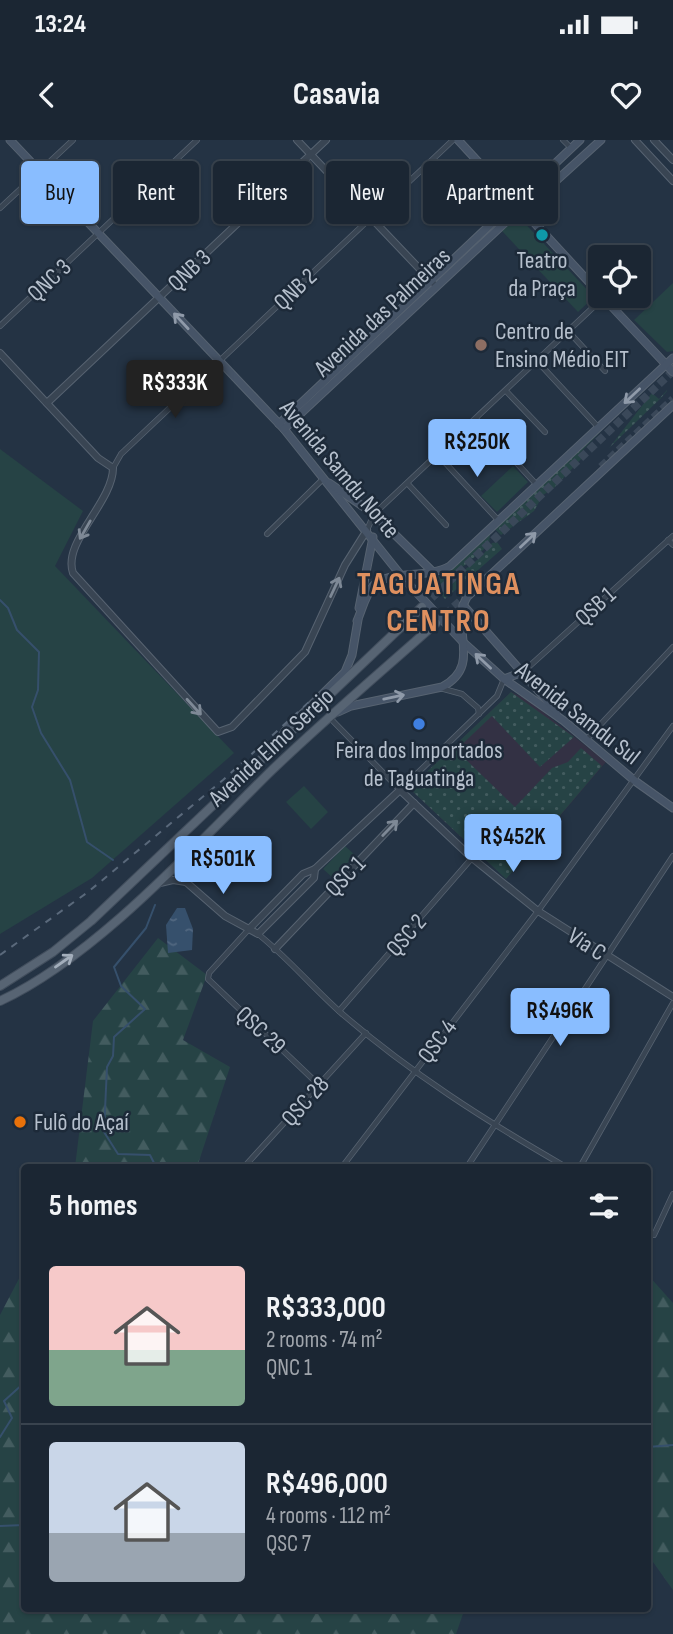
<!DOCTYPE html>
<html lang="en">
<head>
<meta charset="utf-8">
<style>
  body { margin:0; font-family:"Sofia Sans Condensed",sans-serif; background:#242e3b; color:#f1f3f6; height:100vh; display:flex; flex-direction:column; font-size:26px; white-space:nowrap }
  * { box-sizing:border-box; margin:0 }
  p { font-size:23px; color:#a0a5ac }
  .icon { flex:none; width:38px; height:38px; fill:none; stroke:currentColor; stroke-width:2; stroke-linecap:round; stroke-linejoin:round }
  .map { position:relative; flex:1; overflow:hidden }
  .sheet { position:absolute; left:21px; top:1024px; width:630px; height:448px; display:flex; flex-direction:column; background:#1b2633; border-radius:7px; box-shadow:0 2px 5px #0004,0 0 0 2px #39434e }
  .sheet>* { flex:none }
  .hud { position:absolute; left:21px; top:21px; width:632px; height:63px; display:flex; gap:14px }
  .fabs { position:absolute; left:588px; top:105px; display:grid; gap:14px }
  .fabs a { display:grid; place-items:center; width:63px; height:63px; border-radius:7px; background:#1b2633; box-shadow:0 2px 5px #0004,0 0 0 2px #39434e; font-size:35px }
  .price { position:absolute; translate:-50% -60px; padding:0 16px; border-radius:7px; background:#89bdff; color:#111; font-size:23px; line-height:46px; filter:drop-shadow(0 2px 4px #0008) }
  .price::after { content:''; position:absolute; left:50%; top:42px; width:21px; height:16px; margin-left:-10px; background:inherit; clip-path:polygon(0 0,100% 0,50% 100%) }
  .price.current { background:#222; color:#fff }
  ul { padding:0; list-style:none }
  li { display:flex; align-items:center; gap:21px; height:175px; padding:0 28px }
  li+li { border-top:2px solid #39434e }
  li span { display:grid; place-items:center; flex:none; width:196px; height:140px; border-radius:7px; color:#555 }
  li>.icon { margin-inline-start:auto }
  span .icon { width:84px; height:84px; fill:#fffc; stroke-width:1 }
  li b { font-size:30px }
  h2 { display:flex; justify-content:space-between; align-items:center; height:84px; padding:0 28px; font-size:30px }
  .pill { padding:0 24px; border-radius:7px; background:#1b2633; box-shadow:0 2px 5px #0004,0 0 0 2px #39434e; font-size:24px; line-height:63px }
  .pill.current { background:#89bdff; color:#111 }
  .status { display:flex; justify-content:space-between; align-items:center; height:49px; padding:0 35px; background:#1b2633; direction:ltr }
  .status svg { height:19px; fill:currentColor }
  header { display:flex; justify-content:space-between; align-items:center; height:91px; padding:0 28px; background:#1b2633; font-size:32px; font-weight:700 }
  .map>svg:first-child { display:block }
  .medical { fill:#333144 }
  .grass { fill:url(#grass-dots) }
  .forest { fill:url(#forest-firs) }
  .green { fill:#264345 }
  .water { fill:url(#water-ripples) }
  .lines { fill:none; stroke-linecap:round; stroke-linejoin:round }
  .stream { stroke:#36506c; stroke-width:2 }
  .primary-tunnel { stroke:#3a4859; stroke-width:8; stroke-dasharray:8 4; stroke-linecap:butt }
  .minor-casing { stroke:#576371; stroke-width:6 }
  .tertiary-casing { stroke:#576371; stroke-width:8 }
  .secondary-casing { stroke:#576371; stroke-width:9 }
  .primary-casing { stroke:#424e5d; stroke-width:10 }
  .minor { stroke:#394553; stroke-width:4.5 }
  .tertiary { stroke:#394553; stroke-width:6 }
  .secondary { stroke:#465467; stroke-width:7 }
  .primary { stroke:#576473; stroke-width:8 }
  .rail { stroke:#5a697b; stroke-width:2; stroke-dasharray:7 7; stroke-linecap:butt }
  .oneway { stroke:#8f9aa9 }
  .oneway2 { stroke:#7e8996 }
  .oneway3 { stroke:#a3aebb }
  .culture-dot { fill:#0f9aa8; stroke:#1d2a39; stroke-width:2.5 }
  .education-dot { fill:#8d6e63; stroke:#1d2a39; stroke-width:2.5 }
  .shop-dot { fill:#3f7fe0; stroke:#1d2a39; stroke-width:2.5 }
  .food-dot { fill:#e8710a; stroke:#1d2a39; stroke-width:2.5 }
  .labels { text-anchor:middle; stroke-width:5; stroke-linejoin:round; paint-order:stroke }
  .poi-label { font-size:24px; fill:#b6c0cd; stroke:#1d2a39 }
  .street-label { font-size:24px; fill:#b6c0cd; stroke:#1d2a39 }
  .district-label { font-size:32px; font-weight:bold; letter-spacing:2px; fill:#df905f; stroke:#1d2a39 }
</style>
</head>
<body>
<div class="status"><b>13:24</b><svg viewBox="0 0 49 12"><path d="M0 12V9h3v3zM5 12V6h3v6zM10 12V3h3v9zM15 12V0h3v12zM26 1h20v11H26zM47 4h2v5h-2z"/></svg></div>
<header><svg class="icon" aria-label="back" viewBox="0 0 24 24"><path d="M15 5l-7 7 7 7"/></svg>Casavia<svg class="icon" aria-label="heart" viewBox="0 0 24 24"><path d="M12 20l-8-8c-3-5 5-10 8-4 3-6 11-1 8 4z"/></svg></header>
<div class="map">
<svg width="673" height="1494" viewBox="0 0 673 1494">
  <defs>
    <pattern id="grass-dots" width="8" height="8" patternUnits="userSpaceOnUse" patternTransform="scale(1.75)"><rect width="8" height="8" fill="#264345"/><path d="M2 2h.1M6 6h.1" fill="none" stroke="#435c5f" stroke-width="1.8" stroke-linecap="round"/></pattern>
    <pattern id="forest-firs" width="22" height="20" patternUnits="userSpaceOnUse" patternTransform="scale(1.75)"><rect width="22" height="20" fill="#264345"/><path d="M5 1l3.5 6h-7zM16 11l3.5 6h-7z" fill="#435c5f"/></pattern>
    <pattern id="water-ripples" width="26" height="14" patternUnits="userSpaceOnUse" patternTransform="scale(1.75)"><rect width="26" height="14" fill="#36506c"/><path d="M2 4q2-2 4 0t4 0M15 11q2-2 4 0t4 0" fill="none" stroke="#516780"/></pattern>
  </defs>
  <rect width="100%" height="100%" fill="#243344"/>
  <path class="medical" d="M511,552L527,559L606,622L506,739L411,650L413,645Z"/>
  <g class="grass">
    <path d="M667,250V251L661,258L609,308L652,253L659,259Z"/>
    <path d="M608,284L580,313L583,317L554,348L543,355L534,371L501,395L495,389Z"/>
    <path d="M490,394L489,405L436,449L427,439L444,435Z"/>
    <path d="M497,402L502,409L445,459L438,451L482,416L492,403Z"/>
    <path d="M511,552L574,597L540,627L492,576L456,610L515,667L552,628L568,622L581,608L602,626L506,739L411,650L413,645Z"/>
  </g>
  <g class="forest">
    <path d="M158,798L207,835L183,900L230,927L197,1027H75L93,881Z"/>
    <path d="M24,1129V1468H465L456,1494H0V1175Z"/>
    <path d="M648,1135L673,1163V1450L648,1415Z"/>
  </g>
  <g class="green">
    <path d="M518,76L594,157L578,172L502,91Z"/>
    <path d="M673,143V211L667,212L634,180Z"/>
    <path d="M0,309L83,371L55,426L234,613L92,738L0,794Z"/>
    <path d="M513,326L528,342L497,372L481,356Z"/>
    <path d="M304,646L328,672L311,689L286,662Z"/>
    <path d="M345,706L355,715L333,738L323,729Z"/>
  </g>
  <path class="water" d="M177,768H185L193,789L192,810L168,813L166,785Z"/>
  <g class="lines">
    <g class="stream">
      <path d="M0,460L8,468L17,490L39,512L38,550L32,567L41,593L70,640L87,702L113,720"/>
      <path d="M155,765L146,788L114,827L121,846L145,869L114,897L113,916L107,927L104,992L118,1014L150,1015L156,1027"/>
      <path d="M0,1297L12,1278L4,1261L24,1243"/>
      <path d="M648,1307L673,1305"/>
      <path d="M0,1386L24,1385"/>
    </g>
    <g class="primary-tunnel">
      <path d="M601,327L673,259"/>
      <path d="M423,466L673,231"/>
      <path d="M436,483L470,452"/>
    </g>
    <g class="minor-casing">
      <g id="minor">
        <path d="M563,0L571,8"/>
        <path d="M0,68L73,0"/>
        <path d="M0,186L197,0"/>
        <path d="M568,191L605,231"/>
        <path d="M537,221L598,287"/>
        <path d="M506,251L545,292"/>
        <path d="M476,279L536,344"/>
        <path d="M438,315L498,380"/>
        <path d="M113,328L121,314L453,0"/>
        <path d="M408,344L446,385"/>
        <path d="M367,390L374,374L603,158"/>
        <path d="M267,394L323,339"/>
        <path d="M668,400L673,405"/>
        <path d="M523,532L673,396"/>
        <path d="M440,548L462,554L478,568L479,574"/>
        <path d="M330,578L400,650L497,556L504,539"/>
        <path d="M586,600L673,507"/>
        <path d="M249,789L209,833L208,839L319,945"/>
        <path d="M258,794C287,817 312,847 340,872C409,932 486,981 566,1027"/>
        <path d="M339,871L472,718"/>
        <path d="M244,1027L366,893"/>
        <path d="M342,1027L538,771L673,586"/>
        <path d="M467,1027L673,716"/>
        <path d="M580,1027L673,863"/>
        <path d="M654,1095L673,1054"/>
      </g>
    </g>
    <g class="tertiary-casing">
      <g id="tertiary">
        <path d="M297,0L433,143"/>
        <path d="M635,0L673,41"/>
        <path d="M654,0L673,20"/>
        <path d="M0,213L98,318L113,328C113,362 62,402 73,433L218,592L232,587L305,512L345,425L367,390"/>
        <path d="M47,263L326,0"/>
        <path d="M186,742L183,731L188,717"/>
        <path d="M160,743L173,740L186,742L225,776L258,794L314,738L315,729"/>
        <path d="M249,789L303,734L315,729L400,650L472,718L538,771L673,857"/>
        <path d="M275,809L414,663"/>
      </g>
    </g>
    <g class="secondary-casing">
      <g id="secondary">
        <path d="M10,0L284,289L403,438L463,502L504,539L564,581L635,641L673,668"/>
        <path d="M458,0L600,154"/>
        <path d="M602,156L673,232"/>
        <path d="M279,284L580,0"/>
        <path d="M284,289L511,77L536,59L601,0"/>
        <path d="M329,343L374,374L434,433"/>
        <path d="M463,465L557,572"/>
        <path d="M359,468L373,397"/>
        <path d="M357,481C362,470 365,456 373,446C386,430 428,439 450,426L673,218"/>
        <path d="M504,539L523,532"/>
        <path d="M338,572L351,566L442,547C484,525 449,488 467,457L673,265"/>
        <path d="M280,600L285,591L345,532L352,515L358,480"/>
      </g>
    </g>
    <g class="primary-casing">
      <g id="primary">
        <path d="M0,846L53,812L91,781L422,467"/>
        <path d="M0,861C95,817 195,706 270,632C324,580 381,532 436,483"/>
      </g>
    </g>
    <use href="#minor" class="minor"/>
    <use href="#tertiary" class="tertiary"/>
    <use href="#secondary" class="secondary"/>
    <use href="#primary" class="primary"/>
    <path class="rail" d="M0,815L88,752L223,640L309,562"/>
  </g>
  <defs><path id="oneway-shaft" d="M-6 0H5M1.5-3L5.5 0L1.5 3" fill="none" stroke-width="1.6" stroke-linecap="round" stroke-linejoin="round" transform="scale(1.75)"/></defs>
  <g class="oneway">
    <use href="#oneway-shaft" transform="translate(181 181) rotate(-133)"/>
    <use href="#oneway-shaft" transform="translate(632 256) rotate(137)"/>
    <use href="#oneway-shaft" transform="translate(528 400) rotate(-43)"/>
    <use href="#oneway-shaft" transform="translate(483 521) rotate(-137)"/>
    <use href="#oneway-shaft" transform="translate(394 557) rotate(-12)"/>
  </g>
  <g class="oneway2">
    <use href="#oneway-shaft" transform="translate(85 390) rotate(120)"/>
    <use href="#oneway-shaft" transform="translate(335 447) rotate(-65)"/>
    <use href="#oneway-shaft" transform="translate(194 567) rotate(48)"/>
    <use href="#oneway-shaft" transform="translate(390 688) rotate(-46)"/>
  </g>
  <use class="oneway3" href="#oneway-shaft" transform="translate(64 821) rotate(-35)"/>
  <circle class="culture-dot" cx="542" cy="95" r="7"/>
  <circle class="education-dot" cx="481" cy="205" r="7"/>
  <circle class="shop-dot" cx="419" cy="584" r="7"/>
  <circle class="food-dot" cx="20" cy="982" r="7"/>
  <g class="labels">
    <g class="poi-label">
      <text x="542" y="128">Teatro<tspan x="542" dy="28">da Praça</tspan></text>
      <text x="495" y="199" text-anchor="start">Centro de<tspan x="495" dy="28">Ensino Médio EIT</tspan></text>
      <text x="419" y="618">Feira dos Importados<tspan x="419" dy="28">de Taguatinga</tspan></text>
      <text x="34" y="990" text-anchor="start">Fulô do Açaí</text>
    </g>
    <g class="street-label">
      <text transform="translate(189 130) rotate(-43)" y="8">QNB 3</text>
      <text transform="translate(49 140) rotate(-43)" y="8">QNC 3</text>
      <text transform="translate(295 149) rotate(-43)" y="8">QNB 2</text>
      <text transform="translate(382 172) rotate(-43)" y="8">Avenida das Palmeiras</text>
      <text transform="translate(340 329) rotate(50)" y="8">Avenida Samdu Norte</text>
      <text transform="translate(595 466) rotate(-42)" y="8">QSB 1</text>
      <text transform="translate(578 573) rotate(38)" y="8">Avenida Samdu Sul</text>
      <text transform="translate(271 607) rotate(-43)" y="8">Avenida Elmo Serejo</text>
      <text transform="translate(345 736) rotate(-46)" y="8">QSC 1</text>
      <text transform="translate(406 795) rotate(-49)" y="8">QSC 2</text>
      <text transform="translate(587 804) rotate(33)" y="8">Via C</text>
      <text transform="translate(261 890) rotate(43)" y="8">QSC 29</text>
      <text transform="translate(437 901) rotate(-53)" y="8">QSC 4</text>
      <text transform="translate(305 961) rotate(-48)" y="8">QSC 28</text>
    </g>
    <g class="district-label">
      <text x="439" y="454">TAGUATINGA<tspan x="439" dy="37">CENTRO</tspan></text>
    </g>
  </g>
</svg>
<div class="fabs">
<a><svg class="icon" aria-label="locate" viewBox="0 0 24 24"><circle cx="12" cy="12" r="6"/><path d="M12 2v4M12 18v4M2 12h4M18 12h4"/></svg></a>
</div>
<b class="price current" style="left:175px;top:280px">R$333K</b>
<b class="price" style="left:477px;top:339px">R$250K</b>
<b class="price" style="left:513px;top:734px">R$452K</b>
<b class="price" style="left:223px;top:756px">R$501K</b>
<b class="price" style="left:560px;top:908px">R$496K</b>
<div class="hud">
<a class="pill current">Buy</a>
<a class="pill">Rent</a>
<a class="pill">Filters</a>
<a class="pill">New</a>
<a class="pill">Apartment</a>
</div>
<section class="sheet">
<h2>5 homes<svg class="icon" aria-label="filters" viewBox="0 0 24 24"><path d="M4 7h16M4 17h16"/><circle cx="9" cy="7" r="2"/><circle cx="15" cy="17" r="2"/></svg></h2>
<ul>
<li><span style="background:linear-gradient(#f6c9c9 60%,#7fa58c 0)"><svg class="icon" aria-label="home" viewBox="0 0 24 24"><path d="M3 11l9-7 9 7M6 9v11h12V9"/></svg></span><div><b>R$333,000</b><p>2 rooms · 74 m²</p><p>QNC 1</p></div></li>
<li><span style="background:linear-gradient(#c9d6e8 65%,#9aa5b1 0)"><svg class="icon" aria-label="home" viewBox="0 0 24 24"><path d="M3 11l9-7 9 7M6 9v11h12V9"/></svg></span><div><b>R$496,000</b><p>4 rooms · 112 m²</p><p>QSC 7</p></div></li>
</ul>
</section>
</div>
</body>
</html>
